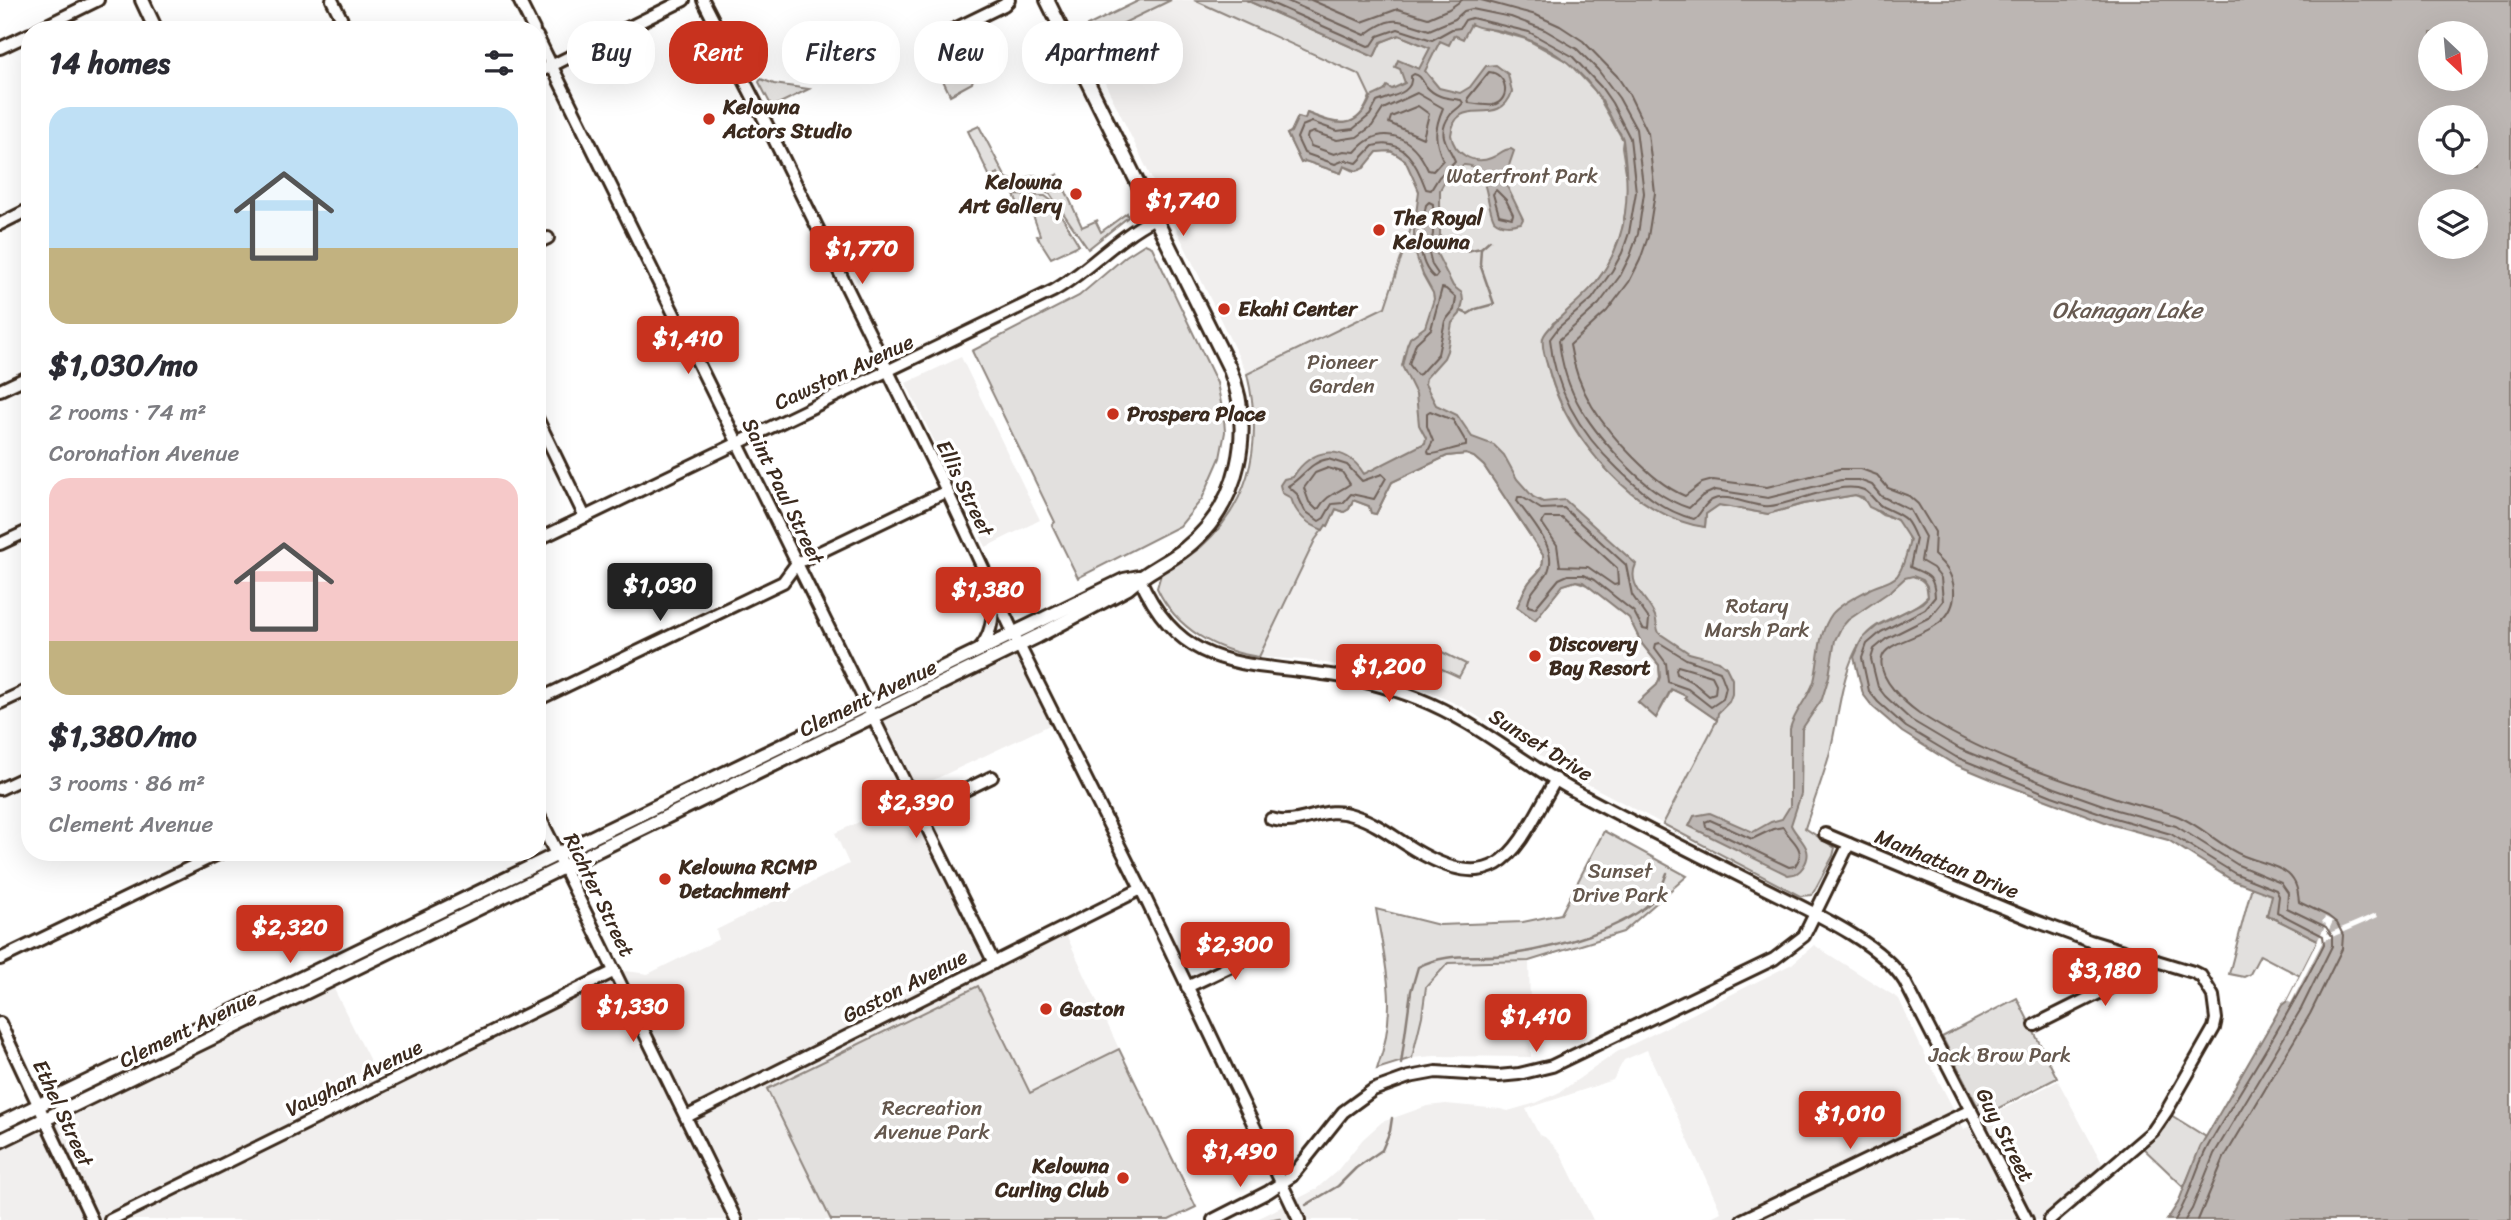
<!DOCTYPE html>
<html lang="en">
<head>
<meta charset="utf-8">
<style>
  body { margin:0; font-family:Sriracha,sans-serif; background:#f2f2f3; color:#2b2b33; height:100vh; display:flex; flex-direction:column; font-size:26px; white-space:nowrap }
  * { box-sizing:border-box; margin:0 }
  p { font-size:23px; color:#7c7c81 }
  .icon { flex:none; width:38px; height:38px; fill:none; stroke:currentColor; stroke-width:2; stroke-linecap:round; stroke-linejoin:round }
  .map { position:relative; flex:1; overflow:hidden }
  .side { position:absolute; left:21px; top:21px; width:525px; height:840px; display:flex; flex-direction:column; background:#fff; border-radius:28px; box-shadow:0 7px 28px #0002 }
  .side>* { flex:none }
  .banner { position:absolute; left:567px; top:21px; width:665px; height:63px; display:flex; gap:14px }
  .needle { width:46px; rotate:154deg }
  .tools { position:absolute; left:2418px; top:21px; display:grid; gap:14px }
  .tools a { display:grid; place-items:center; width:70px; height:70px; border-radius:50%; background:#fff; box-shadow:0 7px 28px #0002; font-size:35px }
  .price { position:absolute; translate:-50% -60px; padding:0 16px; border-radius:7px; background:#c8321e; color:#fff; font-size:23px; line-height:46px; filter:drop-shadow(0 2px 4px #0008) }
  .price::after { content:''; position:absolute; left:50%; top:42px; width:21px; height:16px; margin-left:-10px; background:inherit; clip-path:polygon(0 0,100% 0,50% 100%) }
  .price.on { background:#222; color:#fff }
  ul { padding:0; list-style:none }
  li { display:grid; align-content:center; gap:14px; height:371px; padding:0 28px }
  li span { display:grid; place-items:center; height:217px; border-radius:21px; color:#555 }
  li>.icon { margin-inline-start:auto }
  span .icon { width:126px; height:126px; fill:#fffc; stroke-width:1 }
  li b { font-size:30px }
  h2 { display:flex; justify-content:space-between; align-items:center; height:84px; padding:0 28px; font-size:30px }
  .chip { padding:0 24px; border-radius:28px; background:#fff; box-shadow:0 7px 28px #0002; font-size:24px; line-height:63px }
  .chip.on { background:#c8321e; color:#fff }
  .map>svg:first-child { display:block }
  .built { fill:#f1efee }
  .green { fill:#e2e0de; stroke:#8e857e; stroke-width:2 }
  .water { fill:#bcb6b3; stroke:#887e77; stroke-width:2; fill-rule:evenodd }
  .pier { fill:#fff }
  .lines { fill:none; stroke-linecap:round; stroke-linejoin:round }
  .shore { stroke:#6f625a; stroke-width:2 }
  .stream { stroke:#887e77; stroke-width:2.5 }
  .minor-casing { stroke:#3b2a1e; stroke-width:16 }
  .major-casing { stroke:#3b2a1e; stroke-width:18 }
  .minor { stroke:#fff; stroke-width:10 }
  .major { stroke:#fff; stroke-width:12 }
  .poi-dot { fill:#c8321e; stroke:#fff; stroke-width:2.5 }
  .labels { text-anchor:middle; stroke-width:7; stroke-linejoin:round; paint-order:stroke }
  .poi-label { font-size:21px; font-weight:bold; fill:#3b2a1e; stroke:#fff; text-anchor:start }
  .park-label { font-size:21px; fill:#65584e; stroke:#fff }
  .street-label { font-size:21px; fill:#3b2a1e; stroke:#fff }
  .water-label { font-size:23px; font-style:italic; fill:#685b52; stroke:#fff }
</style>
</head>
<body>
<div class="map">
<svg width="2511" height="1220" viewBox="0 0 2511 1220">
  <rect width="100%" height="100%" fill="#fff"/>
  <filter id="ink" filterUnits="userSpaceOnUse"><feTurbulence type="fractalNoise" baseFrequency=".0143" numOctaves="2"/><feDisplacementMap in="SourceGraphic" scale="14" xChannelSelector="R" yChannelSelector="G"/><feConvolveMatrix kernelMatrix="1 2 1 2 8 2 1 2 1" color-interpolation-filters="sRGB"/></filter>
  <g filter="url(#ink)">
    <g class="built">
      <path d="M1171,0H1194L1360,75L1371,97L1365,111L1356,119L1338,124L1298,117L1291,132L1305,161L1341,173L1344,166L1355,170L1364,168L1377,152L1391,151L1405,160L1419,191L1420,201L1385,307L1247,374L1085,42Z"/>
      <path d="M961,357L1040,520L986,547L906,383Z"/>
      <path d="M1454,454L1474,457L1484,466L1543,555V567L1536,577L1531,579L1517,607L1553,599L1558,589L1569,582H1583L1590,586L1630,618L1642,644L1659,665L1660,677L1657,685L1639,703L1671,689L1686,696V699L1717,720L1663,824L1580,780L1461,706L1425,690L1389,677L1346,666L1305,660L1259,657L1315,540L1326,525H1328L1336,509L1353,500L1369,506L1376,514L1392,482Z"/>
      <path d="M1013,633L1058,721L910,791L866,704Z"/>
      <path d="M916,796L996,961L1064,930L1119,1049L1030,1093L978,986L768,1089L831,1220H0V1130L326,973L383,1087L626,971L648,974L719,939L716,930L849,864L835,833Z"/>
      <path d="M1814,945L1899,999L1920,1045L1964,1129L2058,1081L2107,1172L2049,1220H1705L1721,1212L1647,1050L1624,1060L1613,1080L1526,1109L1539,1135L1545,1137L1560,1152L1593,1220H1255L1315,1190L1337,1171L1363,1139L1382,1122L1427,1106L1446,1104L1500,1109L1508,1111L1536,1103L1560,1092L1617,1052L1792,964Z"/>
      <path d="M1529,961L1531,1057L1434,1056L1412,1058L1422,1016L1426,987L1448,963Z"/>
    </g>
    <g class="green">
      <path d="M1140,0H1171L1085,42L1079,30Z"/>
      <path d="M1194,0H1246L1374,57L1381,42L1399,35L1435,50L1441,40L1471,24L1526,39L1568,62L1595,91L1623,140L1622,147L1629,191L1622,231L1615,251L1607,267L1587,294L1570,311L1553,323L1543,339C1549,393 1574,438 1613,474C1642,501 1666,520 1705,527L1706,514L1719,505L1768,514L1803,504L1855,495C1867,499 1872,509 1882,515C1888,517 1894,517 1898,521C1913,534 1911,558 1913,576C1924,580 1927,584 1928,596C1910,616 1876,617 1861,641C1840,674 1839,718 1829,756C1822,780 1813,804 1805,828L1835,848L1833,856L1812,895L1800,896L1663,824L1717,720L1685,698L1686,696L1672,689L1656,718L1638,702L1657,685L1660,677L1659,665L1642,644L1630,618L1590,586L1576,581L1563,585L1535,620L1517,607C1521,599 1525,586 1531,580C1539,571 1544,569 1543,555L1484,466L1474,457L1466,454L1447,456L1392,482L1376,514L1371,513L1369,506L1353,500L1349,509L1344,512L1336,509L1328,526L1326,525L1315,540L1259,657C1216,651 1176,629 1157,588L1161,574C1173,564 1188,558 1201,547C1253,500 1263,440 1247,374L1385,307L1420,201C1419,178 1404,145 1377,152L1360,170L1354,171L1344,166L1341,173L1305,161L1301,163L1287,134L1291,132L1298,117L1305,119L1307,113C1336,124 1358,133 1370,96L1360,75Z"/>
      <path d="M976,38L980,47L974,57L967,61L966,67L968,72L974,75L972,83L950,95L936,66L944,63L941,56Z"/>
      <path d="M761,79L774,84L809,89L772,107L759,82Z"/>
      <path d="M979,126L1006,178L1015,181L1035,175L1044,181L1058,174L1082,227L1098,220L1096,222L1101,232L1127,213L1128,217L1088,249L1050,194L1041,191L1020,192L999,186L1003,184L998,173L990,177L968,131Z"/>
      <path d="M1014,195L1045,196L1053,202L1079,245L1051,258L1037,236L1040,235L1034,218L1025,205L1019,206Z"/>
      <path d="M1145,244L1152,247L1217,383L1224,418L1225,432L1220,458L1202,499L1180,526L1078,578L1052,525L1055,522L972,351L1079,296L1126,256Z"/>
      <path d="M1436,649L1466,664L1459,677L1429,663Z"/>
      <path d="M1604,831L1687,876L1623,932L1529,961L1448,963L1426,987L1422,1016L1412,1058L1377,1069C1399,1009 1386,969 1376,909L1439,925L1523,922L1561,914Z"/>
      <path d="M2252,886L2273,895L2267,915L2318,940L2300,976L2260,955L2250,974L2244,977L2229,974Z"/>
      <path d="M978,986L1030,1093L1119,1049L1196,1207L1169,1220H831L767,1089Z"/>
      <path d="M2017,998L2057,1078L1985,1115L1980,1103L1977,1105L1942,1037Z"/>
      <path d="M2171,1115L2206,1137L2184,1187L2142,1147L2164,1128Z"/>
    </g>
    <path class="water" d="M1246,0H2511V1220H2167L2178,1203L2200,1147L2282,1005L2287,1001L2318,940L2267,915L2272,895L2232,880L2168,840L2113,825L1993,780L1952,763L1902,732L1873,707L1863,694L1854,657L1862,639L1877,626L1922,603L1928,597L1927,586L1923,580L1913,576L1905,578L1892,590L1848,620L1841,628L1835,640L1829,676L1822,699L1802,729L1801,794L1791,825C1798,840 1816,848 1803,867C1799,873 1796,874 1788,875L1689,826L1694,816L1710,813L1753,832L1771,822L1782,819L1790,806V729C1794,711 1809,698 1814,681C1820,658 1817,635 1832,614C1840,604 1857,596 1868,590C1877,584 1889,584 1897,576C1904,567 1907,552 1910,540L1897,520L1869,507L1863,497L1855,495L1803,504L1768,514L1719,505L1706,514L1705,527C1636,519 1568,438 1550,374C1547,363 1541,349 1543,338C1545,327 1587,296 1597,281C1630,237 1630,191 1623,140C1622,134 1618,131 1615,126C1601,93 1578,66 1546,48C1531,40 1513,33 1496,30C1487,28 1479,29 1471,24L1463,39L1454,35L1449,45L1440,41L1425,71L1439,88L1460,93L1470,87L1486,66L1496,65L1508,74L1512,92C1499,131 1456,91 1451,135C1454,154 1474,165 1491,158C1500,155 1502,149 1511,149L1514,151L1504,180L1523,219L1521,223C1512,225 1502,227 1494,220C1485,203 1489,163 1463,165L1445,181L1440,190V235L1436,252L1453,286L1462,293L1463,301L1460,314L1452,323L1447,351L1444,358L1426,378L1425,384L1436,405L1457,415L1472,437L1494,445L1504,455L1517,479L1533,497L1543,502L1565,500L1636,564C1626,585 1648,599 1655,616C1657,622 1656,627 1659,633L1689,653L1719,661L1726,667L1732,679V694L1729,702L1718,713L1717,720L1685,698L1686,696L1671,689L1656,718L1638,702L1657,685L1660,677L1659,665L1642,644L1629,618L1583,582L1576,581L1563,585L1535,620L1517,607C1521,599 1525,586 1531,580C1539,571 1544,569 1543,555L1484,466L1474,457L1466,454L1447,456L1392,482L1376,514L1371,513L1369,506L1353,500L1349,509L1344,512L1336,509L1328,526L1326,525L1323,530C1307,524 1296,515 1291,498L1282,493L1280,485L1284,479L1293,477C1311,447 1345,443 1364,474L1425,443L1426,438L1419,425L1416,394L1402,366L1407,345L1410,338L1425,327L1434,299L1433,293L1423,275L1414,249V230L1419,191L1405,160L1391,151L1377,152L1364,168L1357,171L1344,166L1341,173L1305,161L1301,163L1287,134L1291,132L1298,117L1305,119L1307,113C1336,125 1357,133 1371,97L1384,91L1387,86L1392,89L1405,83L1400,69L1395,67L1398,60L1419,69L1430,48L1399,35L1381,42L1374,57ZM2431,33H2476V79H2431ZM2431,117H2476V163H2431ZM2431,201H2476V247H2431Z"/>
    <path class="pier" d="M2376,913L2378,917L2323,941L2291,1003L2287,1001L2326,924L2322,922L2325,917L2333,921L2327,934Z"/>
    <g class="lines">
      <g class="shore">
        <path d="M1264,0L1368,46L1372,45L1378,36L1398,29L1432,40L1452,29L1460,28L1465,20L1472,18L1529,32L1572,56L1601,87L1612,103L1630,138L1636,192L1629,233L1622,253L1612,271L1592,299L1559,327L1550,339C1555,391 1581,434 1618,469C1641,491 1662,511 1694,519C1701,515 1703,504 1712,500C1728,492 1752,508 1770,506C1794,504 1840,480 1864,490C1872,494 1875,503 1883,507C1904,517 1907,516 1916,539L1910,567C1927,575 1934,574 1935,597L1925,609L1881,632L1867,644L1862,658L1869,691L1878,702L1906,727L1956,757L2052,796L2115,818L2171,834L2234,873L2276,890L2279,896L2277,912L2323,936L2324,944C2290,1014 2247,1079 2208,1146C2195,1170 2190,1197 2175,1220"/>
        <path d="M1285,0L1365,35C1394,13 1398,21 1429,30L1455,19L1464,11L1472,9L1511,17L1545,30L1577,49L1598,70L1619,98L1636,129L1644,193L1638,234L1630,256L1620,276L1599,304L1559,340C1564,394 1591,429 1627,466C1645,484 1664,500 1689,508L1702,496L1715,490L1768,498L1841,480H1859L1872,485L1881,496L1910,510L1925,537L1921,561L1933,568L1941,578L1943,601L1930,617L1886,639L1874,649L1871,659L1878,687L1885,696L1911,720L1960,749L2055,788L2117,810L2176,826L2238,865L2281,883L2288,893L2287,908L2326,927L2332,936V946L2301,1009L2214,1154L2192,1209L2185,1220"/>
        <path d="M1311,0L1362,22L1398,9L1428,18L1449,9L1462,0"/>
        <path d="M1481,0L1536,15L1560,26L1583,41L1617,76L1629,94L1648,133L1655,193L1648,237L1640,260L1629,282L1607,311L1570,345C1577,391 1601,425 1633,457C1649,473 1664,487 1685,496L1702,483L1713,480L1767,487L1839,469H1861L1877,475L1888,488L1909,496L1918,504L1935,532L1934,555C1945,565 1953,574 1954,590C1957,638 1887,635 1882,658C1877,678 1905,703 1919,713C1979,753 2051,777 2119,799C2137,805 2157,809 2175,815C2200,824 2219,846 2244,856C2258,862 2275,864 2288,874C2297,882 2298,892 2299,902L2328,916L2337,923L2343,935L2342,949L2310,1014L2224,1158L2198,1220"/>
        <path d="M1489,72C1507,73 1512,100 1493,105C1486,106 1476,104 1469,103L1468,98Z"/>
        <path d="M1414,74C1422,76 1421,80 1426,86C1436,98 1448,98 1461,100L1463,103C1460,107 1455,110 1451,114C1435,134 1448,144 1455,161L1439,177L1431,190L1426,189C1417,165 1405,137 1373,146L1357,163L1345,160L1335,164L1304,153L1297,138L1302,126L1312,122L1337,131L1353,129L1370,115L1377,102C1390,96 1414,94 1411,76Z"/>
        <path d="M1417,93L1443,108C1434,129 1434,140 1443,160L1433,171L1428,170C1413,136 1382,121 1355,152L1344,151L1334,154L1311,146L1307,138L1308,134L1314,132L1337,140L1357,137L1372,126L1383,109Z"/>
        <path d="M1418,106L1429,114L1423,138L1389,123L1391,117Z"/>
        <path d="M1496,190L1506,200L1513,214L1512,218L1499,215L1493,194Z"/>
        <path d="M1429,202L1433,204V234L1429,253L1432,265L1438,274L1435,278C1414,261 1421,229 1426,205Z"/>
        <path d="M1442,288L1446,289L1456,298L1454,310L1445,321L1438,354L1420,374L1417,375L1409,364L1416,343L1431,329Z"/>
        <path d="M1430,411L1453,420L1466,442V446C1455,447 1437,455 1429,454L1428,451L1433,441L1427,426V413Z"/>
        <path d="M1328,459L1347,465L1362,481L1382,474L1386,478L1374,499L1351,494L1343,503L1332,504L1324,518L1319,521L1305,511L1297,494L1288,486C1303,478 1309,462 1328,459Z"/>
        <path d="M1328,468L1342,472L1350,484C1339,492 1326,495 1319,508L1316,509L1309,502L1304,488L1315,473Z"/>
        <path d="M1518,497H1522L1541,509L1564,508L1626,565L1632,595L1649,619L1648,630L1643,629L1634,612L1594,580L1584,575H1568L1559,579L1535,608L1528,606C1528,595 1536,587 1543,579C1565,555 1531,521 1517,501Z"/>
        <path d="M1545,518H1562L1617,568L1618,584L1614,585L1588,567L1560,566L1557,545L1542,523Z"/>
        <path d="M1656,644L1660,643L1686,659L1720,671L1726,687L1723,699L1711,707L1688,689L1668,682L1666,663L1655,648Z"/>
        <path d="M1678,666L1712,676L1716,684L1715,694L1709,696L1694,683L1677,674L1676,669Z"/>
        <path d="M1710,820L1752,839L1773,829L1783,827C1791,842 1808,848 1795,866L1789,867L1706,827L1705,822Z"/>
      </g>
      <g class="stream">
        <path d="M1440,238L1455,242L1466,251L1481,248L1490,240"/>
        <path d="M1461,311L1468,314L1476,309L1494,304L1480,264L1481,248"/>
        <path d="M1401,1064L1411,991L1418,967C1449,950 1479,960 1513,954C1553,948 1628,929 1656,897C1661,891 1664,880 1667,873"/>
        <path d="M1306,1205L1338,1186L1356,1168L1382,1150L1390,1131L1392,1118"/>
        <path d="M1270,1220L1280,1218"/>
      </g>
      <g class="minor-casing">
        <g id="minor">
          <path d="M332,0L347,30"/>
          <path d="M519,0L534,30"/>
          <path d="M703,0L766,123L947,491L1019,645L1141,889L1299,1220"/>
          <path d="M37,30L98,0"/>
          <path d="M537,36L994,963"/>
          <path d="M928,42L1004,5L1009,0"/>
          <path d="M0,48L30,34"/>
          <path d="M537,73L684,0"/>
          <path d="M0,224L30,209"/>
          <path d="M537,243L548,238"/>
          <path d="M0,390L30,376"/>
          <path d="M537,418L585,517"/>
          <path d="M537,540L1053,291C1090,270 1114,239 1155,218"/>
          <path d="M0,544L30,530"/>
          <path d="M1139,577C1180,669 1237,662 1323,674C1356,678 1388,687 1419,699C1475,721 1517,759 1569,788C1629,821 1691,851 1752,882C1798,906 1879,939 1905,982L2027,1220"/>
          <path d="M978,650C992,636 994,615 992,596"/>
          <path d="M537,700L783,582L797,563L947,491"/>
          <path d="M0,703L30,689"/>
          <path d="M0,789L30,775"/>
          <path d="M920,812L992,777"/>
          <path d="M1271,819C1276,820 1282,822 1287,821C1311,821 1326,805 1355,816C1377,823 1395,838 1415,850C1502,901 1517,847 1556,779"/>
          <path d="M1825,834L1849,844"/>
          <path d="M557,854L736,1220"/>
          <path d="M0,959L222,852"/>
          <path d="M1187,987L1269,948"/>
          <path d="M0,1023L92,1220"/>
          <path d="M2035,1025L2139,973L2155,960"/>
          <path d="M686,1117L1141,889"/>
          <path d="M110,1220L615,971"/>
          <path d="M1213,1220L1268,1192L1292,1176L1343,1112L1373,1090L1409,1077L1436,1072L1498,1076L1519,1074L1552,1066L1774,959L1804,936L1849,844L2030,919L2090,941L2193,972L2201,976L2213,996L2216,1019L2214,1028L2166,1112L2153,1131L2049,1220"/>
          <path d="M1742,1220L1971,1110"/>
        </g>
      </g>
      <g class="major-casing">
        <g id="major">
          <path d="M142,0L156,30"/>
          <path d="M537,814L557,854"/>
          <path d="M0,1124L1124,580L1139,577"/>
          <path d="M0,1141L1038,636L1128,588C1146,571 1168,563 1186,548C1240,505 1255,429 1229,367L1047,0"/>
        </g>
      </g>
      <use href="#minor" class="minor"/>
      <use href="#major" class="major"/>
    </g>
  </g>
  <g class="poi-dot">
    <circle cx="709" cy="119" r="7"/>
    <circle cx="1076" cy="194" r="7"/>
    <circle cx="1379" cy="230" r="7"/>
    <circle cx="1224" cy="309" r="7"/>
    <circle cx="1113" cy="414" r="7"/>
    <circle cx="1535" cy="656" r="7"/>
    <circle cx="665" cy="879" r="7"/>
    <circle cx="1046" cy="1009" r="7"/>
    <circle cx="1123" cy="1178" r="7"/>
  </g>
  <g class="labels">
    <g class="poi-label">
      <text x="723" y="114">Kelowna<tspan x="723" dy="24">Actors Studio</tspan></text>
      <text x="1062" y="189" text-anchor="end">Kelowna<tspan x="1062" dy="24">Art Gallery</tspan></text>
      <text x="1393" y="225">The Royal<tspan x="1393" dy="24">Kelowna</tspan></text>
      <text x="1238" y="316">Ekahi Center</text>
      <text x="1127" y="421">Prospera Place</text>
      <text x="1549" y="651">Discovery<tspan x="1549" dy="24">Bay Resort</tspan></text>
      <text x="679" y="874">Kelowna RCMP<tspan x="679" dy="24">Detachment</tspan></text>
      <text x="1060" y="1016">Gaston</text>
      <text x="1109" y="1173" text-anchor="end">Kelowna<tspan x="1109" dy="24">Curling Club</tspan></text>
    </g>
    <g class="park-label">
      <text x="1522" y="183">Waterfront Park</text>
      <text x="1342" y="369">Pioneer<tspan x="1342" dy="24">Garden</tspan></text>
      <text x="1757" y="613">Rotary<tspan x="1757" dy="24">Marsh Park</tspan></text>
      <text x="1620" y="878">Sunset<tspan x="1620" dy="24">Drive Park</tspan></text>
      <text x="2000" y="1062">Jack Brow Park</text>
      <text x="932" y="1115">Recreation<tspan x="932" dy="24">Avenue Park</tspan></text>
    </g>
    <g class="street-label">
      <text transform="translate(844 372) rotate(-25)" y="7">Cawston Avenue</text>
      <text transform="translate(965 488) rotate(64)" y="7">Ellis Street</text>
      <text transform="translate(783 491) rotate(64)" y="7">Saint Paul Street</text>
      <text transform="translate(868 698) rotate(-26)" y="7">Clement Avenue</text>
      <text transform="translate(1541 745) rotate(32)" y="7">Sunset Drive</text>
      <text transform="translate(1947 864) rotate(22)" y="7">Manhattan Drive</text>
      <text transform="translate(599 895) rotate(64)" y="7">Richter Street</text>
      <text transform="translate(905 986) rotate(-27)" y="7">Gaston Avenue</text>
      <text transform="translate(188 1029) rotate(-26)" y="7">Clement Avenue</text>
      <text transform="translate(354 1078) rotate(-26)" y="7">Vaughan Avenue</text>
      <text transform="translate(63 1113) rotate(65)" y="7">Ethel Street</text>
      <text transform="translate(2005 1135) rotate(63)" y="7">Guy Street</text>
    </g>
    <g class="water-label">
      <text x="2127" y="318">Okanagan Lake</text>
    </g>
  </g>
</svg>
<div class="tools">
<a><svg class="needle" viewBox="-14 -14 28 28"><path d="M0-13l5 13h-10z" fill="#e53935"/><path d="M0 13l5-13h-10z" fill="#7c7c81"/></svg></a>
<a><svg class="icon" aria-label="locate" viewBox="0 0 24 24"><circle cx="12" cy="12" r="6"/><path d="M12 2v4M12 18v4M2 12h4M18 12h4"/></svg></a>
<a><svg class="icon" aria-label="layers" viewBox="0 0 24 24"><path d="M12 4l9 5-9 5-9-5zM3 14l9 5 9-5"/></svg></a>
</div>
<b class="price" style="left:1183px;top:238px">$1,740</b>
<b class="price" style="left:862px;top:286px">$1,770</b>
<b class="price" style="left:688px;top:376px">$1,410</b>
<b class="price on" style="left:660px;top:623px">$1,030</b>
<b class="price" style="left:988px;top:627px">$1,380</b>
<b class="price" style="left:1389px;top:704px">$1,200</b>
<b class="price" style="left:916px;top:840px">$2,390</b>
<b class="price" style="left:290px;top:965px">$2,320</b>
<b class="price" style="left:1235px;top:982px">$2,300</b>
<b class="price" style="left:2105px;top:1008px">$3,180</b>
<b class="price" style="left:633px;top:1044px">$1,330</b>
<b class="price" style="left:1536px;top:1054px">$1,410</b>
<b class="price" style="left:1850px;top:1151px">$1,010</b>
<b class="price" style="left:1240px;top:1189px">$1,490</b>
<div class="banner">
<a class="chip">Buy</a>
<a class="chip on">Rent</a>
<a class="chip">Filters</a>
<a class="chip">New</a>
<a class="chip">Apartment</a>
</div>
<section class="side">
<h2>14 homes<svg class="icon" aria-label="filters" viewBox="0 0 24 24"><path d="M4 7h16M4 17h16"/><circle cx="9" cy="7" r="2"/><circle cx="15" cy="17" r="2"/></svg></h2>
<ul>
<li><span style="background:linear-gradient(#bfe0f5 65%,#c2b280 0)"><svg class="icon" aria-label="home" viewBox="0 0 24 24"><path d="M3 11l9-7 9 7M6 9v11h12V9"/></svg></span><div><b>$1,030/mo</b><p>2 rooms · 74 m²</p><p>Coronation Avenue</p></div></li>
<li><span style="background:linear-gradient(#f6c9c9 75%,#c2b280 0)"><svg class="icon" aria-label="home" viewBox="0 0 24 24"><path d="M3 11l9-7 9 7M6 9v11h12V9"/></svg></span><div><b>$1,380/mo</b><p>3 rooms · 86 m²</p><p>Clement Avenue</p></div></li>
</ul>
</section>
</div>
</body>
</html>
